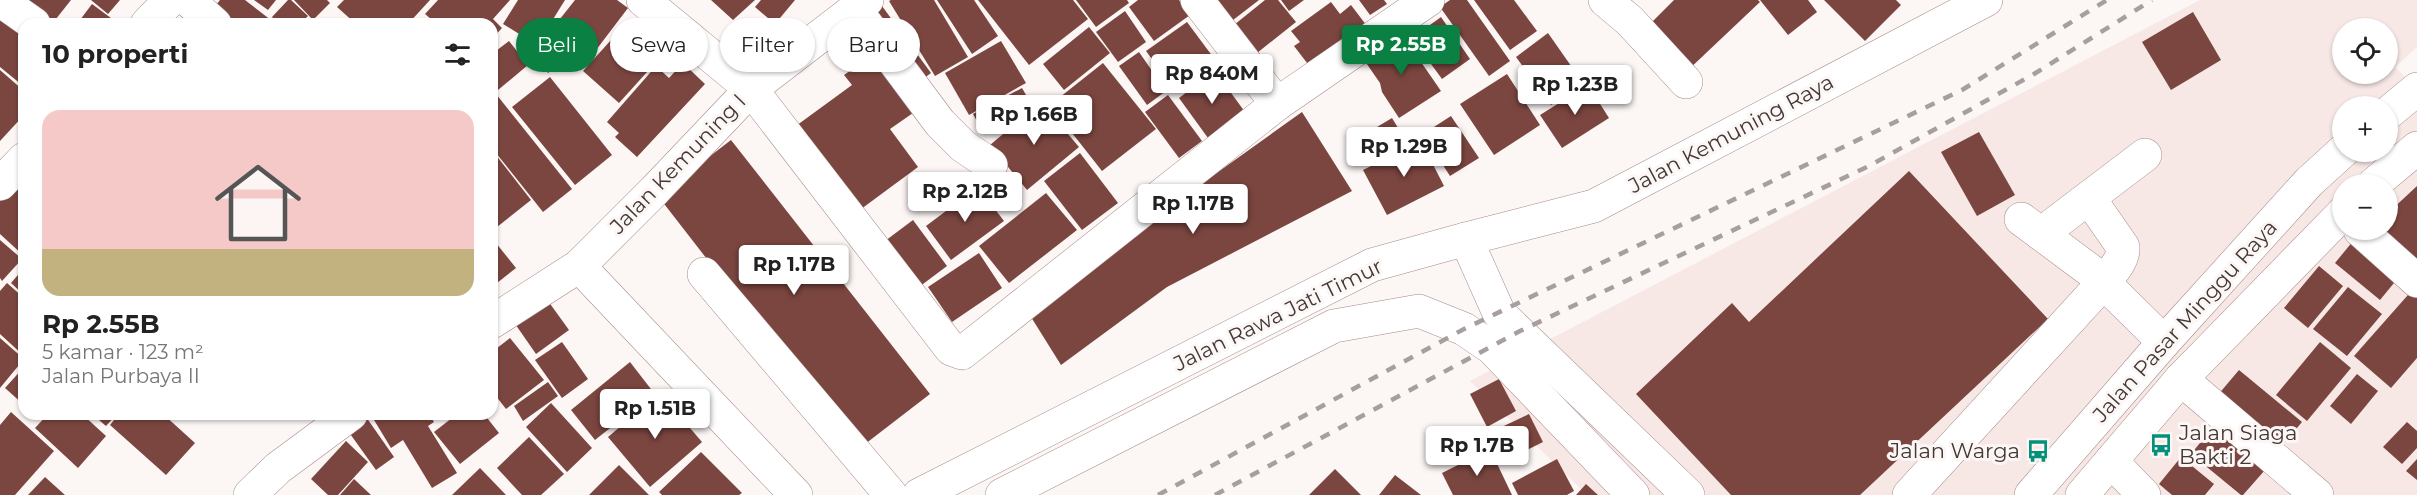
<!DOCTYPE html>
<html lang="id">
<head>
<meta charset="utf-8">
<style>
  body { margin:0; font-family:Montserrat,sans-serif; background:#f2f2f2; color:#222; height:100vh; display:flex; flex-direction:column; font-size:22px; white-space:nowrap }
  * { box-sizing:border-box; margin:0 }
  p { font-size:20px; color:#767676 }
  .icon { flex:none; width:33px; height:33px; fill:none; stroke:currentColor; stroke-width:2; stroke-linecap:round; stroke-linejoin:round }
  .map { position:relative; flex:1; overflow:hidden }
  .sheet { position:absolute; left:18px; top:18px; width:480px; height:402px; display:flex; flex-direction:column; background:#fff; border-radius:18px; box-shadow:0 2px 4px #0004 }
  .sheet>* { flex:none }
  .hud { position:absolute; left:516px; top:18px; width:570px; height:54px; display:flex; gap:12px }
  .buttons { position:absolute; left:2332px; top:18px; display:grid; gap:12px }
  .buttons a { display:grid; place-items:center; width:66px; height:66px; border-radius:50%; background:#fff; box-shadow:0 2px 4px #0004; font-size:30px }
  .price { position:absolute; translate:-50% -51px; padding:0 14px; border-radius:6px; background:#fff; color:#222; font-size:20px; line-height:39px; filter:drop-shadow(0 2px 3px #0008) }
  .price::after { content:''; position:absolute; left:50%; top:36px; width:18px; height:14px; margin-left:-9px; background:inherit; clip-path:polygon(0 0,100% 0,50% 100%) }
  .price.current { background:#0b8043; color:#fff }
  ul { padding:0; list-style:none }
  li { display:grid; align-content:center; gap:12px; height:318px; padding:0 24px }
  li+li { border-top:2px solid #e0e0e0 }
  li span { display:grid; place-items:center; height:186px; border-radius:18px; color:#555 }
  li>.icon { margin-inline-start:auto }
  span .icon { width:108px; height:108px; fill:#fffc; stroke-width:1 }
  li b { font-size:26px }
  h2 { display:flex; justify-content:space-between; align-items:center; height:72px; padding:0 24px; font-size:26px }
  .pill { padding:0 21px; border-radius:27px; background:#fff; box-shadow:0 2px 4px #0004; font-size:21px; line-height:54px }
  .pill.current { background:#0b8043; color:#fff }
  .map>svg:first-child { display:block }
  .built { fill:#f7e8e6; fill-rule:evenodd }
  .building { fill:#7c4640 }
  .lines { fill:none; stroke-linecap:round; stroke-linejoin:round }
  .minor-casing { stroke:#a58b88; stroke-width:34 }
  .major-casing { stroke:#a58b88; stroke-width:34 }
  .minor { stroke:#fff; stroke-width:33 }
  .major { stroke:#fff; stroke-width:33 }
  .rail { stroke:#a79f9e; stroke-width:4.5; stroke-dasharray:10 10; stroke-linecap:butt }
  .labels { text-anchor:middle; stroke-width:6; stroke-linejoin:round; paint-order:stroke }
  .street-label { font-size:21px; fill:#423836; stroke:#fcf6f5 }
  .poi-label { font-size:21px; fill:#423836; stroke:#fcf6f5; text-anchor:start }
</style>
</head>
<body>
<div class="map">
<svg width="2417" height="495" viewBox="0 0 2417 495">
  <rect width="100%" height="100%" fill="#fcf6f5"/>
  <path class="built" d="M2200,0H2417V47L2395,67L2417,89V495H1587L1470,381ZM2343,28H2388V74H2343ZM2343,106H2388V152H2343ZM2343,184H2388V230H2343Z"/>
  <g class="building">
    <path d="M19,0H71L52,24H49Z"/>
    <path d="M91,0H120L108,14Z"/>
    <path d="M220,0H245L276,24H222L209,14Z"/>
    <path d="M254,0H276L268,10Z"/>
    <path d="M288,0H291L308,16L300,24H279L272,17Z"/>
    <path d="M294,0H327L330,3L313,20Z"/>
    <path d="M344,0H430L408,24H356L337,7Z"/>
    <path d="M438,0H510L493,19L502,28L492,39V24H437L425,14Z"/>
    <path d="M518,0H565L537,45L503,24Z"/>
    <path d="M575,0H617L628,8L593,54L556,24Z"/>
    <path d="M711,0H755L733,20Z"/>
    <path d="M761,0H795L775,24L755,7Z"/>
    <path d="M891,0H934L968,57L935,76L889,1Z"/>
    <path d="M937,0H974L998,36L972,54Z"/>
    <path d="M978,0H1073L1088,19L1029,65Z"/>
    <path d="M1076,0H1127L1129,3L1096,27Z"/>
    <path d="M1138,0H1179L1190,15L1154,41L1129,7Z"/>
    <path d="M1203,0H1259L1224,27Z"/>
    <path d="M1265,0H1278L1296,22L1247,61L1224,33Z"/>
    <path d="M1281,0H1304L1289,11Z"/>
    <path d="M1359,0H1384L1387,4L1370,15Z"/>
    <path d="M1450,0H1467L1510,61L1489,76L1440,7Z"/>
    <path d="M1474,0H1514L1537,31L1510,50Z"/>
    <path d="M1674,0H1758L1760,2L1686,72L1645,29Z"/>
    <path d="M1760,0H1808L1817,12L1788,35Z"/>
    <path d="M1824,0H1896L1901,5L1865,41Z"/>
    <path d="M1331,2L1340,14L1351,5L1370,30L1314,72L1294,46L1300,42L1291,31Z"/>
    <path d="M92,4L119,24H77Z"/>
    <path d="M882,6L931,73L915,85L866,18Z"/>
    <path d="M0,10L24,28L22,85L0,67Z"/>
    <path d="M1125,11L1146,42L1118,62L1096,32Z"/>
    <path d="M2193,12L2221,60L2171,90L2142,42Z"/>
    <path d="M1441,17L1470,59L1442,79L1412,38Z"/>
    <path d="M1187,22L1216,61L1175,91L1146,51Z"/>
    <path d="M1089,27L1110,53L1064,90L1043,64Z"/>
    <path d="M621,29L657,61L619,103L583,71Z"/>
    <path d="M561,33L575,51L548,73L534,54Z"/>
    <path d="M1396,33L1416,63L1421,62L1441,91L1399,118L1382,92L1380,83L1362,57Z"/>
    <path d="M1548,33L1583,83L1551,105L1516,57Z"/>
    <path d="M509,41L528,65L498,90L492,82V54Z"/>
    <path d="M1001,41L1026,83L969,115L945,73Z"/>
    <path d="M1139,52L1166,91L1147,105L1119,66Z"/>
    <path d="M871,56L913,113L890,129L918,167L853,215L789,131L852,85L844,75Z"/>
    <path d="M683,63L705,84L637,157L615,137L619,133L607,122L656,66L669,78Z"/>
    <path d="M1103,63L1156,129L1102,171L1050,105Z"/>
    <path d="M0,70L24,91V115L0,141Z"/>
    <path d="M1215,71L1245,112L1208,138L1179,98Z"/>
    <path d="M1507,74L1540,125L1494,155L1460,104Z"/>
    <path d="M550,77L612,155L575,185L512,107Z"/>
    <path d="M1588,85L1609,118L1562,148L1540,115Z"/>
    <path d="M1022,88L1033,107L984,134L973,114Z"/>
    <path d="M492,89L572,189L543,212L492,148Z"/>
    <path d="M1168,95L1202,141L1179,158L1145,112Z"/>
    <path d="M1041,102L1079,147L1027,190L990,145Z"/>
    <path d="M1302,112L1352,191L1167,287L1061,365L1026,309Z"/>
    <path d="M1451,116L1479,158L1450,176L1423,134Z"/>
    <path d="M1392,118L1406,141L1366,165L1352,142Z"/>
    <path d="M1979,132L2015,195L1977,216L1941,152Z"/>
    <path d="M731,140L930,394L856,451L658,196Z"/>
    <path d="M1421,141L1444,186L1387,215L1363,170Z"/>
    <path d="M492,150L531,200L492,231Z"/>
    <path d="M1080,153L1118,203L1082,230L1044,181Z"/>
    <path d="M1909,171L2048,319L1860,495H1731L1636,394L1732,303L1749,322Z"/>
    <path d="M24,181V256L0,234V194Z"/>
    <path d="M2417,186V268L2380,230H2388V213Z"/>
    <path d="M978,187L1004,221L951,260L926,226Z"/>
    <path d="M1046,193L1077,230L1009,283L979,246Z"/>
    <path d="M913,220L947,266L911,293L877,247Z"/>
    <path d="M2358,235L2403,272L2380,300L2335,263Z"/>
    <path d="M492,238L516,268L492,287Z"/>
    <path d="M0,240L22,259L2,281L0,278Z"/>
    <path d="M979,253L1002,288L952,322L928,287Z"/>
    <path d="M2319,266L2343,286L2308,328L2284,308Z"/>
    <path d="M24,268V295L11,283Z"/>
    <path d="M7,283L24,298V356L0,334V291Z"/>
    <path d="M2348,287L2382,314L2347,356L2313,329Z"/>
    <path d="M2415,287L2417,289V358L2391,388L2354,356Z"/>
    <path d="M543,294L569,330L536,354L511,318Z"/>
    <path d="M0,338L24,359L0,388Z"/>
    <path d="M510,338L544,380L506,409L492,391V352Z"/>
    <path d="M562,342L588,379L562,398L535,360Z"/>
    <path d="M2320,342L2351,368L2307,421L2276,395Z"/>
    <path d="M630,362L654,393L595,440L571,410Z"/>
    <path d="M24,367V405L5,388Z"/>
    <path d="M2239,370L2302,422L2280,448L2217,396Z"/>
    <path d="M2357,374L2378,391L2351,424L2330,406Z"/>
    <path d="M1499,379L1516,411L1487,427L1470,394Z"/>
    <path d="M548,382L558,396L523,421L514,406Z"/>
    <path d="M660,393L702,442L650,487L608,437Z"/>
    <path d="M551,403L592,448L567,472L526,427Z"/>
    <path d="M11,412L54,451L15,495H0V425Z"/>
    <path d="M48,414H82L106,436L78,468L35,428Z"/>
    <path d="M92,414H117L106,426Z"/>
    <path d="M119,414H163L195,443L166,475L110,425Z"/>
    <path d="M364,414L394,457L376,470L343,424Z"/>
    <path d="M374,414H429L434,422L428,426L457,473L432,488L403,440L391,448L371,415Z"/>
    <path d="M457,414H484L499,433L460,464L434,432Z"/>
    <path d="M1529,414L1543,442L1503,462L1489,433Z"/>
    <path d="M2407,422L2417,431V448L2402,464L2383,447Z"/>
    <path d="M2213,427L2265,470L2243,495H2241L2191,454Z"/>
    <path d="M529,437L564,474L541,495H522L497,468Z"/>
    <path d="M346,441L368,462L338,495H328L311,479Z"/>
    <path d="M1490,449L1512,495H1453L1442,473Z"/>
    <path d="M701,452L742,493L739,495H662L659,492Z"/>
    <path d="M2181,457L2214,484L2205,495H2172L2159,484Z"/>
    <path d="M1557,459L1574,491L1567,495H1518L1512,483Z"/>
    <path d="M2417,459V480L2406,471Z"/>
    <path d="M619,465L649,495H589Z"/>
    <path d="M480,468L506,495H452Z"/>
    <path d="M1335,469L1361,495H1309Z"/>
    <path d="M1395,475L1421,495H1379Z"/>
    <path d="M45,477L65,495H28Z"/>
    <path d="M354,479L371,495H340Z"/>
    <path d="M1586,484L1598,495H1576Z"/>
  </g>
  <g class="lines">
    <g class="minor-casing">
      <g id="minor">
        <path d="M0,0L34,24"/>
        <path d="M188,0L215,24"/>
        <path d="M643,0L751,89L951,349L962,353L1277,104L1428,0"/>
        <path d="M1197,0L1277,104"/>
        <path d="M1605,0L1630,21L1686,82"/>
        <path d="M855,9L940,123L963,146L991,165"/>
        <path d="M147,24L170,0"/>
        <path d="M0,184L24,159"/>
        <path d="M2021,219L2095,274L2164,342"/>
        <path d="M2360,230L2417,281"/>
        <path d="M2041,234L2145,155"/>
        <path d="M1466,239L1594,206L1986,0"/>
        <path d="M579,266L796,495"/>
        <path d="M704,274L891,495"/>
        <path d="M492,322L579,266L655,190L751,89L867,0"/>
        <path d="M2181,379L2317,495"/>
        <path d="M2111,461L2144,495"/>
        <path d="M250,495L278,468L351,414"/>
        <path d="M1909,495L2104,282C2112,272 2124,260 2123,247L2089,198"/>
      </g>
    </g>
    <g class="major-casing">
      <g id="major">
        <path d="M2388,113L2417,89"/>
        <path d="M2374,184L2417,148"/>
        <path d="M919,495L1372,265L1466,239L1499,313L1688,495"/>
        <path d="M1002,495L1334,326L1419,311L1464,329L1492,348L1633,495"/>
        <path d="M2031,495L2164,342L2309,182L2343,151"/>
        <path d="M2082,495L2181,379L2343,213"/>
      </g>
    </g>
    <use href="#minor" class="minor"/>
    <use href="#major" class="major"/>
    <g class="rail">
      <path d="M1158,495L1464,329L1962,90L2107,0"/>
      <path d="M1215,495L1520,331L1869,166L2034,74L2152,0"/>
    </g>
  </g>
  <defs>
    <g id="bus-bare" transform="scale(1.8)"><path d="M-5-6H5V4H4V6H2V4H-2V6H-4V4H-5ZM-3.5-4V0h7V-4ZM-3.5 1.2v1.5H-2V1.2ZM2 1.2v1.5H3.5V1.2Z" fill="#03917b" stroke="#fcf6f5" stroke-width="2.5" paint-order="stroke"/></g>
  </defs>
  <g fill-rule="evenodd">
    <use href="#bus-bare" x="2161" y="445"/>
    <use href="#bus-bare" x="2038" y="451"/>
  </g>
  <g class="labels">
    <g class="street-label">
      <text transform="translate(1731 134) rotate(-28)" y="7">Jalan Kemuning Raya</text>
      <text transform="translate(678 164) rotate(-46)" y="7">Jalan Kemuning I</text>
      <text transform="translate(1278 315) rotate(-26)" y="7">Jalan Rawa Jati Timur</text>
      <text transform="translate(2185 321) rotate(-48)" y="7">Jalan Pasar Minggu Raya</text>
    </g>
    <g class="poi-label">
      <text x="2179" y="440">Jalan Siaga<tspan x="2179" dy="24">Bakti 2</tspan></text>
      <text x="2020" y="458" text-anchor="end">Jalan Warga</text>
    </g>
  </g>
</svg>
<div class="buttons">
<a><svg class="icon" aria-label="locate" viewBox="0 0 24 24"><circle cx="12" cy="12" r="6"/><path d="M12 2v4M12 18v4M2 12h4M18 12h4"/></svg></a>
<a>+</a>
<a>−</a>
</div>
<b class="price current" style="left:1401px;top:76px">Rp 2.55B</b>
<b class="price" style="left:1212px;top:105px">Rp 840M</b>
<b class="price" style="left:1575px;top:116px">Rp 1.23B</b>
<b class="price" style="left:1034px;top:146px">Rp 1.66B</b>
<b class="price" style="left:1404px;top:178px">Rp 1.29B</b>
<b class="price" style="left:965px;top:223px">Rp 2.12B</b>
<b class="price" style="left:1193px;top:235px">Rp 1.17B</b>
<b class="price" style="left:794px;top:296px">Rp 1.17B</b>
<b class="price" style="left:655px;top:440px">Rp 1.51B</b>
<b class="price" style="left:1477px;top:477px">Rp 1.7B</b>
<div class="hud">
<a class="pill current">Beli</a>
<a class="pill">Sewa</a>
<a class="pill">Filter</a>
<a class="pill">Baru</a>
</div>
<section class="sheet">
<h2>10 properti<svg class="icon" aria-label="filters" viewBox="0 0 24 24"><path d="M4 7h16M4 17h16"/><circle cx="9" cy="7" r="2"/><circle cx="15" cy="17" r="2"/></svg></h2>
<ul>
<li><span style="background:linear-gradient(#f6c9c9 75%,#c2b280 0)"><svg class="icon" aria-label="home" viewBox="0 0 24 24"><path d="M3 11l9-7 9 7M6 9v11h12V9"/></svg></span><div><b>Rp 2.55B</b><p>5 kamar · 123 m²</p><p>Jalan Purbaya II</p></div></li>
</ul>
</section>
</div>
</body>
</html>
